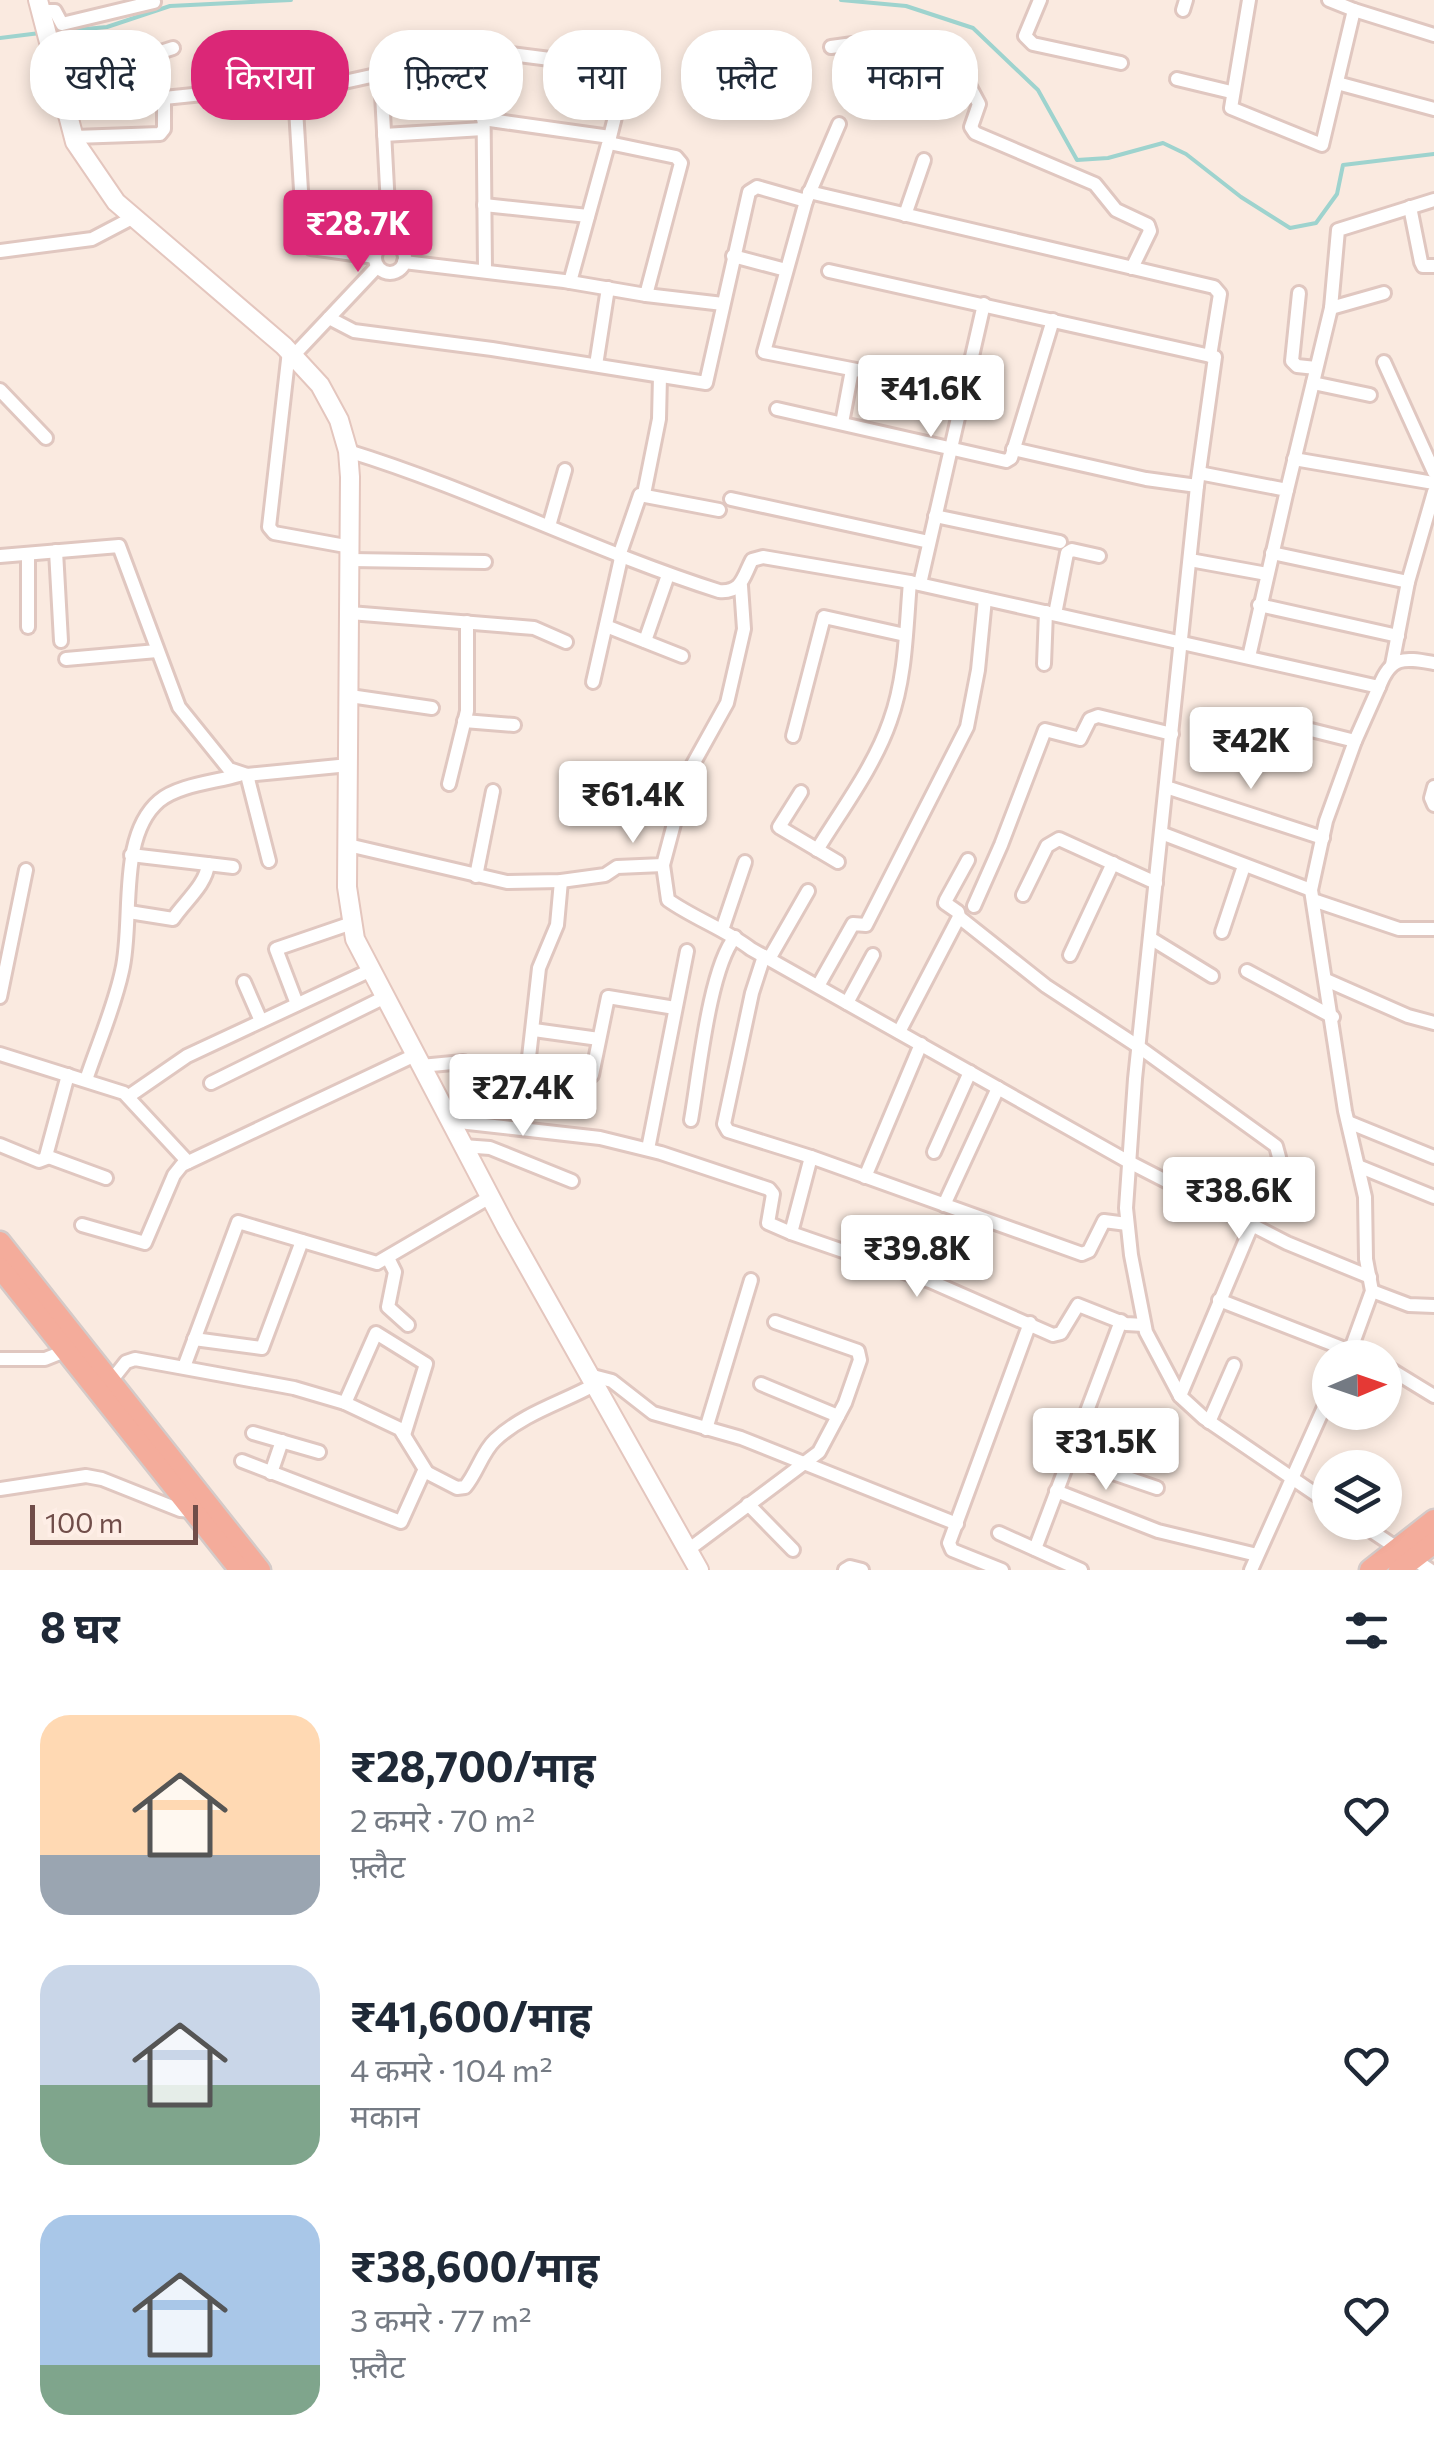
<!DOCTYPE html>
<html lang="hi">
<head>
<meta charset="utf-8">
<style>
  body { margin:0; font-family:Commissioner,"Noto Sans Devanagari",sans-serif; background:#f6f6f7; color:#1f2937; height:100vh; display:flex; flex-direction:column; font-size:38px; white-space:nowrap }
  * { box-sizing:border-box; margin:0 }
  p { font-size:32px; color:#747a83 }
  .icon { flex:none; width:55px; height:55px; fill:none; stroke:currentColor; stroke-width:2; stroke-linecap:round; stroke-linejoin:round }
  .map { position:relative; height:1570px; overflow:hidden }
  .details { display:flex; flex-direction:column; background:#fff; flex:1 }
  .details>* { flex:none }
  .banner { position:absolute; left:30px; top:30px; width:1375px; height:90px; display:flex; gap:20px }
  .needle { width:65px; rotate:88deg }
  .tools { position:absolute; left:1312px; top:1340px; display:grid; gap:20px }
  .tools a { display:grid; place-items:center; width:90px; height:90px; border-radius:50%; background:#fff; box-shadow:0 5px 15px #0003; font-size:50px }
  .scale { position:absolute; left:30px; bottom:25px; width:168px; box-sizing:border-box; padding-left:10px; border:5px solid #704d49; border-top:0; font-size:28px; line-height:35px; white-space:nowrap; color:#704d49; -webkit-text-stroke:8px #feeee6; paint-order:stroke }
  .price { position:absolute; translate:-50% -85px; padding:0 22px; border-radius:10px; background:#fff; color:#222; font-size:32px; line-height:65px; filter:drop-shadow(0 2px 5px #0008) }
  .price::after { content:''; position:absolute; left:50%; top:60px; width:30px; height:22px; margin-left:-15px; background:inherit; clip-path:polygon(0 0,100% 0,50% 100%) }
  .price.on { background:#db2777; color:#fff }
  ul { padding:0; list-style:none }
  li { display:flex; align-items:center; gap:30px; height:250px; padding:0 40px }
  li span { display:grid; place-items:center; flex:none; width:280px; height:200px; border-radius:30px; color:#555 }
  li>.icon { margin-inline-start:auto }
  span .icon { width:120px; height:120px; fill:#fffc; stroke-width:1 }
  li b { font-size:42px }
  h2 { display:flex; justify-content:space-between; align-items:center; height:120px; padding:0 40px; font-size:42px }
  .chip { padding:0 35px; border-radius:40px; background:#fff; box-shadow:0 5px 15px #0003; font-size:35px; line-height:90px }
  .chip.on { background:#db2777; color:#fff }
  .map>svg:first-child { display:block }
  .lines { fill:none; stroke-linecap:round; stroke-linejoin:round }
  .stream { stroke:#9ed3ce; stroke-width:4 }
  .minor-casing { stroke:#e0c7c0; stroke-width:18 }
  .secondary-casing { stroke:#e4c6be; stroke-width:22 }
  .trunk-casing { stroke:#d4cac8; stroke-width:25 }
  .minor { stroke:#fff; stroke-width:12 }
  .secondary { stroke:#fff; stroke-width:18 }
  .trunk { stroke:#f4ac9b; stroke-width:20 }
</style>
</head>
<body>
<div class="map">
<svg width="1434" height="1570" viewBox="0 0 1434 1570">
  <rect width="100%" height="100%" fill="#faeae0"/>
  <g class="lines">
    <g class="stream">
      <path d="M841,0L906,6L973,28L1038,90L1077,160L1108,158L1163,143L1186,154L1241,197L1290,228L1316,223L1337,194L1343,165L1434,154"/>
      <path d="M54,32L107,27L170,6L291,0"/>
      <path d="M0,38L40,33"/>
    </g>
    <g class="minor-casing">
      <g id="minor">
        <path d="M1040,0L1025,36L1033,44L1121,63"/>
        <path d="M1249,0L1231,108L1322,145L1354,10L1329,0"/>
        <path d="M1183,10L1186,0"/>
        <path d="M1354,10L1434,35"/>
        <path d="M40,11H55L62,24L154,2"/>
        <path d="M831,47L853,44L963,74L979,104L971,127L975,133L1095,184L1116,210L1148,225L1150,231L1132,268"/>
        <path d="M483,54L485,270"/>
        <path d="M381,75L390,244"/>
        <path d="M1177,79L1231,92"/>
        <path d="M1337,83L1434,109"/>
        <path d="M61,84L173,48"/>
        <path d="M483,119L610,137L570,282"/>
        <path d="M384,135L483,129"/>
        <path d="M74,137L160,134L164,129V98L232,91"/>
        <path d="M809,192L1214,287L1220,294L1210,356"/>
        <path d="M806,201L764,352L964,391"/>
        <path d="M484,205L588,216"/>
        <path d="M1410,207L1421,262L1423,266H1434"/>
        <path d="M905,215L924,160"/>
        <circle cx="390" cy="258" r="15"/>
        <path d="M0,251L92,239L134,217"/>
        <path d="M733,256L786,270"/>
        <path d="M375,257L311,248L304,239L296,109L299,99L308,90L421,65L503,53L550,59L614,86L620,97L610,137"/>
        <path d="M404,262L564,281L646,295L681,163L676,157L609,143"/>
        <path d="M829,271L1215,357L1197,486L1135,1079L1126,1208L1131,1255L1146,1332L1180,1396L1204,1418L1330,1504"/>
        <path d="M1299,293L1292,361L1297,366L1316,368"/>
        <path d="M646,295L723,304"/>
        <path d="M1331,308L1384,293"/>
        <path d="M329,318L354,331L492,349L706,383L749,192L757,187L806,201L839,124"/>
        <path d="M289,351L269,527L274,533L351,547"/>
        <path d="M293,356L377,267"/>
        <path d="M1384,362L1434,472"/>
        <path d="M596,365L608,288"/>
        <path d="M1313,383L1370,395"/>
        <path d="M0,390L46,438"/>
        <path d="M777,409L1006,461L1011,458L1053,320"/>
        <path d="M842,423L852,370"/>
        <path d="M1013,449L1146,479L1197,486"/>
        <path d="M348,451C475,490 593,551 719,591C742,593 743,577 752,560L763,557L910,582L1379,687C1391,655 1404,658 1434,663"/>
        <path d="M1294,459L1434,483"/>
        <path d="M1199,473L1287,490L1249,657"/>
        <path d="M1287,490L1331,308L1338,230L1434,200"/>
        <path d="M644,494L659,419L660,376"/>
        <path d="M731,499L929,542"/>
        <path d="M935,516L1060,542"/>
        <path d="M549,526L565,470"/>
        <path d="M56,551L61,641"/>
        <path d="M1272,553L1408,582"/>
        <path d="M28,554V627"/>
        <path d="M0,556L119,546L179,707L229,769L247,775L349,765"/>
        <path d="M619,556L640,495L719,510"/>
        <path d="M351,560L485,562"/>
        <path d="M1190,560L1267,574"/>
        <path d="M920,584L984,304"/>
        <path d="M1259,605L1398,636"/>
        <path d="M350,613L534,628L566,642"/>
        <path d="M1055,614L1067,553L1072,550L1099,556"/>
        <path d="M606,626L682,656"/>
        <path d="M645,641L668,575"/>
        <path d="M66,659L157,651"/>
        <path d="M1044,664L1046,612"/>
        <path d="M1392,665L1408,582L1434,492"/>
        <path d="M593,682L621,558"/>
        <path d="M350,696L432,708"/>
        <path d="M464,721L514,725"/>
        <path d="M1287,724L1355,741"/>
        <path d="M793,736L824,617L905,635"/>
        <path d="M247,775L269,861"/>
        <path d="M449,784L467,711V622"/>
        <path d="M1166,787L1323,838"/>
        <path d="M1434,787L1431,798L1434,805"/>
        <path d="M801,792L779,827L838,862"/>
        <path d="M1161,833L1311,890"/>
        <path d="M348,845L507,882L561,881L605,875L617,867L663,865L687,775L727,703L744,629L741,586"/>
        <path d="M817,850C842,809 874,767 890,721C906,677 906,628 910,582"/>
        <path d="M131,855L233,867"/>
        <path d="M663,865L668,900C695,919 725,929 751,949L1129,1162L1287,1243L1370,1277"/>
        <path d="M476,876L493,791"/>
        <path d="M1023,895L1047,846L1059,839L1156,883"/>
        <path d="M1313,900L1399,929H1434"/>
        <path d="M974,906L1001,845L1045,730L1080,739L1090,719L1098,716L1172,734"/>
        <path d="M129,912L173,919C185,901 206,885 208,864"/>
        <path d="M959,917L1046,986L1139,1047L1276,1146L1279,1157L1277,1162L1243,1220"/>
        <path d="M722,930L745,862"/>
        <path d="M1222,932L1244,866"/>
        <path d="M1150,938L1212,976"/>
        <path d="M1070,955L1113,863"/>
        <path d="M764,956L752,993L724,1124L728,1131L811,1157L1082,1254L1089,1251L1104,1221L1127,1224"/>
        <path d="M769,959L808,891"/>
        <path d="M1247,971L1333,1017"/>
        <path d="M1326,980L1408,1016L1434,1023"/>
        <path d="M244,982L261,1021"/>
        <path d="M818,986L853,924L866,925L967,727L978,670L985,599"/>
        <path d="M0,997L26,870"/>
        <path d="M847,1003L873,955"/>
        <path d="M297,1004L276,949L352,923"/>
        <path d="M534,1030L599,1039"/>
        <path d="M899,1032L959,917L958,912L945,903L946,900L968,860"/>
        <path d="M0,1054L124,1093L188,1162"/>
        <path d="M421,1066L463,1062L494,1074L527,1075L539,968L557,925L561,881"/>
        <path d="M68,1075L46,1156L106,1178"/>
        <path d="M555,1075L588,1078L592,1075L608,997L675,1008"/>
        <path d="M86,1080C98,1044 114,1008 122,971C134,921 117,837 159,801C178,785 215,782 239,775"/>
        <path d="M211,1083L385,997"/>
        <path d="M129,1096L187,1056L371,970"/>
        <path d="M691,1120C699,1075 709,969 735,937"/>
        <path d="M450,1121L600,1138L661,1153L769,1189L773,1194L768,1223L791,1233"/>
        <path d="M1348,1122L1434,1157"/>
        <path d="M0,1145L39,1161L47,1158"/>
        <path d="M463,1146L490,1148L572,1181"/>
        <path d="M648,1149L687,951"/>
        <path d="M934,1152L970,1072"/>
        <path d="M811,1157L791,1233L930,1281L1053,1335L1061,1333L1078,1305L1126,1324L1144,1325"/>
        <path d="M1358,1166L1434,1197"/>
        <path d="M865,1177L921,1044"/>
        <path d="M944,1205L998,1088"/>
        <path d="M82,1225L145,1243L174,1175L182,1165L415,1055"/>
        <path d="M388,1258L395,1272L388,1307L408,1325"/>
        <path d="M1372,1291L1409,1305L1434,1306"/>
        <path d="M1219,1300L1350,1351"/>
        <path d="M194,1339L262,1348L302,1241"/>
        <path d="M1352,1346L1372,1291L1366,1259L1365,1197L1345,1111L1311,890L1326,821L1355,741L1379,687"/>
        <path d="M1350,1350L1352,1346L1371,1358"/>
        <path d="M0,1359H45L70,1349"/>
        <path d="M1385,1366L1434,1396"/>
        <path d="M184,1367L238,1222L377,1263L490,1197"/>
        <path d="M589,1375L612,1381L653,1413L741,1438L957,1524"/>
        <path d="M111,1381L126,1362L135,1359L294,1388L345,1403L400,1429L426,1471"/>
        <path d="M761,1384L838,1416"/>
        <path d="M1180,1396L1252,1225"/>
        <path d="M345,1403L376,1333L426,1364L404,1435"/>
        <path d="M1209,1422L1234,1365"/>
        <path d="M706,1429L751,1280"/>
        <path d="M253,1433L319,1452"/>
        <path d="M1069,1458L1157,1488"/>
        <path d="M242,1461L401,1522L424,1471L457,1488L465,1487C477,1473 482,1452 495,1440C524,1413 561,1403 594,1385"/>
        <path d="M271,1473L282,1441"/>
        <path d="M0,1489L86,1476L102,1479L180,1510L193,1511"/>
        <path d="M1056,1491L1158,1531L1257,1555"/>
        <path d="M748,1504L793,1550"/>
        <path d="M1358,1522L1430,1570"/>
        <path d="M999,1533L1081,1570"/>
        <path d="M1035,1549L1121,1321"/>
        <path d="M688,1550L819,1452L845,1403L860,1360L858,1351L775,1322"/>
        <path d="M845,1570L850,1567L862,1570"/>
        <path d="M1002,1570L952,1550L949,1543L1030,1323"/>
        <path d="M1251,1570L1330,1394"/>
      </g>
    </g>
    <g class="secondary-casing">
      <path id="secondary" d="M38,0L75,142L116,202L284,346L320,385L339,420L348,451L350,477L347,887L355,939L506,1227L699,1570"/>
    </g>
    <g class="trunk-casing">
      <g id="trunk">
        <path d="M0,1242L260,1570"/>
        <path d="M0,1268L240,1570"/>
        <path d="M1370,1570L1434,1520"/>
        <path d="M1399,1570L1434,1543"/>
      </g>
    </g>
    <use href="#minor" class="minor"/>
    <use href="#secondary" class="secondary"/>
    <use href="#trunk" class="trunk"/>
  </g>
</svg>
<div class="tools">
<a><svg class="needle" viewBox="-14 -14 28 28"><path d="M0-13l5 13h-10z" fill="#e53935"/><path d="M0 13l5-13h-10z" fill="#747a83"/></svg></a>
<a><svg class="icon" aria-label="layers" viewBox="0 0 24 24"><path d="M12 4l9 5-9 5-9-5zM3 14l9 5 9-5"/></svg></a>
</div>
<div class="scale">100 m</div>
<b class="price on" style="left:358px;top:275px">₹28.7K</b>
<b class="price" style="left:931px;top:440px">₹41.6K</b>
<b class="price" style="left:1251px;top:792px">₹42K</b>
<b class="price" style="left:633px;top:846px">₹61.4K</b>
<b class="price" style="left:523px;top:1139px">₹27.4K</b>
<b class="price" style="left:1239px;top:1242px">₹38.6K</b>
<b class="price" style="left:917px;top:1300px">₹39.8K</b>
<b class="price" style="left:1106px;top:1493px">₹31.5K</b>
<div class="banner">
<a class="chip">खरीदें</a>
<a class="chip on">किराया</a>
<a class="chip">फ़िल्टर</a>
<a class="chip">नया</a>
<a class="chip">फ़्लैट</a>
<a class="chip">मकान</a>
</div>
</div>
<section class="details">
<h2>8 घर<svg class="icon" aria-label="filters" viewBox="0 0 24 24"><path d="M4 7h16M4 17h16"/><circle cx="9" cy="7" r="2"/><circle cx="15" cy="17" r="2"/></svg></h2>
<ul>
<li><span style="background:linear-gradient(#ffd9b3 70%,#9aa5b1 0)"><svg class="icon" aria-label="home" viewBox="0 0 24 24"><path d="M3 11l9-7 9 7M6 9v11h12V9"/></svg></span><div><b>₹28,700/माह</b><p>2 कमरे · 70 m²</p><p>फ़्लैट</p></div><svg class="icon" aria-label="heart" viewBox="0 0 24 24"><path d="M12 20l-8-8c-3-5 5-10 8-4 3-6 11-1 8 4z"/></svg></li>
<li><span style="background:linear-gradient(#c9d6e8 60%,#7fa58c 0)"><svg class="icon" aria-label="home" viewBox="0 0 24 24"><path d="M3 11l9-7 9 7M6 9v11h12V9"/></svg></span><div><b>₹41,600/माह</b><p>4 कमरे · 104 m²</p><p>मकान</p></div><svg class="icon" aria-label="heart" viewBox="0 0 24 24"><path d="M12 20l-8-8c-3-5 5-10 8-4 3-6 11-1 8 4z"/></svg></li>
<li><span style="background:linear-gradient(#a9c7e8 75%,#7fa58c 0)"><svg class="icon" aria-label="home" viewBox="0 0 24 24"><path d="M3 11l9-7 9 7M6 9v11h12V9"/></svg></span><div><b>₹38,600/माह</b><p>3 कमरे · 77 m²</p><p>फ़्लैट</p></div><svg class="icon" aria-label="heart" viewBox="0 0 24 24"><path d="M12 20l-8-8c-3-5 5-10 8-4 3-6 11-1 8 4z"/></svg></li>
</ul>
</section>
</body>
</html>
